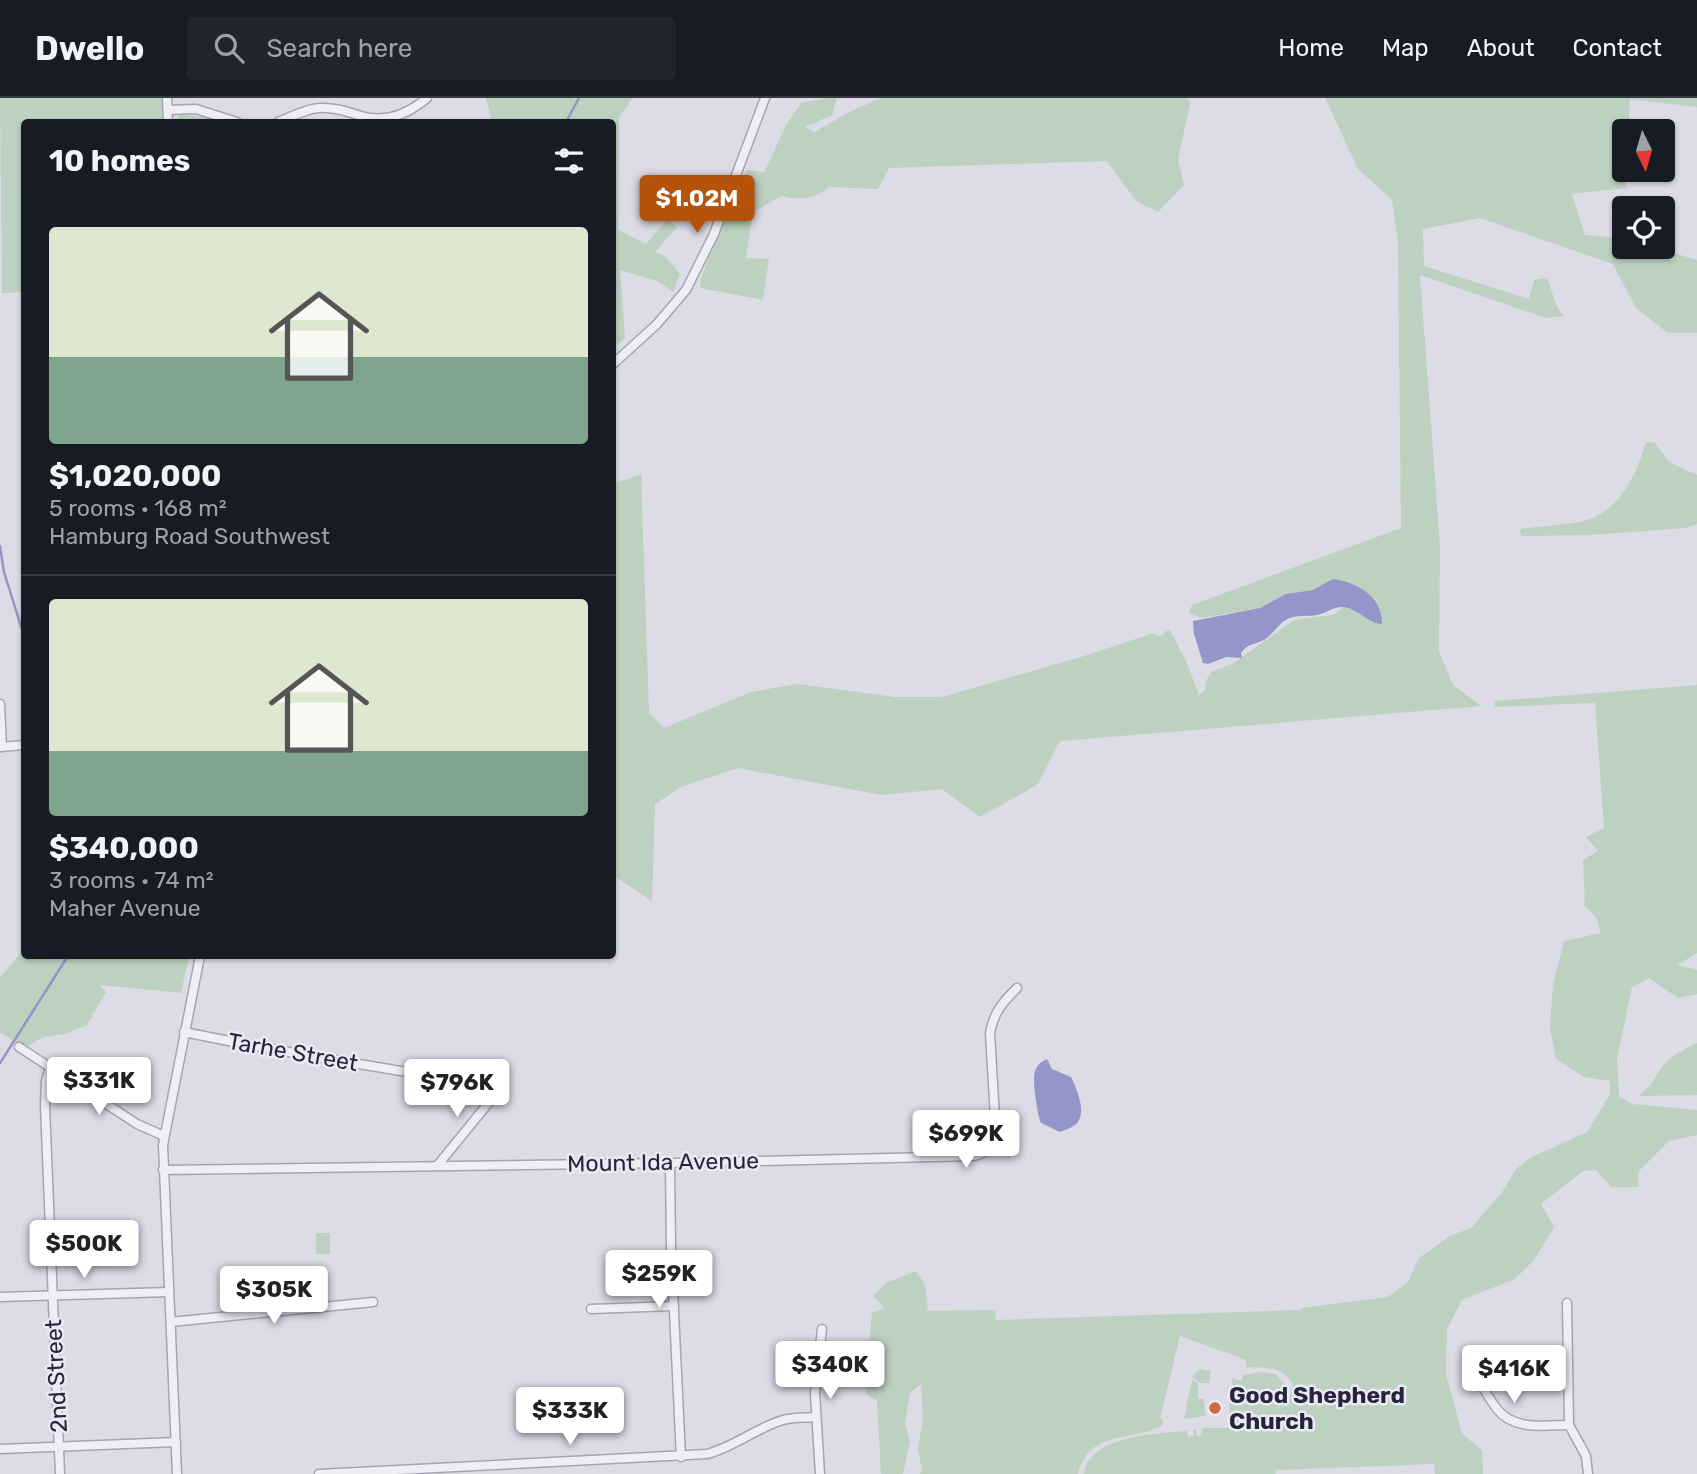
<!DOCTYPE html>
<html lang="en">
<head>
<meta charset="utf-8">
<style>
  body { margin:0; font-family:Rubik,sans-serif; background:#20242c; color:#f1f3f6; height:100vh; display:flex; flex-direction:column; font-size:26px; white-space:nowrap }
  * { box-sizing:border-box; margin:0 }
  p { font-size:23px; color:#9ea1a6 }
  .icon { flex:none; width:38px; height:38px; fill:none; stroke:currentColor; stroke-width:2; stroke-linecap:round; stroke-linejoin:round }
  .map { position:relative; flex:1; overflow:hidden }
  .sheet { position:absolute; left:21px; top:21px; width:595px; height:840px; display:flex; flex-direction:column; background:#171b24; border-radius:7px; box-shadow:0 2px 5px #0004 }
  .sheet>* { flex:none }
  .needle { width:46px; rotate:175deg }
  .tools { position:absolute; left:1612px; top:21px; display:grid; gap:14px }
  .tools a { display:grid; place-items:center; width:63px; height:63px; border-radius:7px; background:#171b24; box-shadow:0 2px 5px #0004; font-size:35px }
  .price { position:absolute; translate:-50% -60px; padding:0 16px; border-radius:7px; background:#fff; color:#222; font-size:23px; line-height:46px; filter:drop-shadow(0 2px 4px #0008) }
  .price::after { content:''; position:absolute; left:50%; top:42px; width:21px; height:16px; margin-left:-10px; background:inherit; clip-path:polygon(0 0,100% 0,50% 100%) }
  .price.selected { background:#b45309; color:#fff }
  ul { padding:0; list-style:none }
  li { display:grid; align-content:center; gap:14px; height:371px; padding:0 28px }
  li+li { border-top:2px solid #363941 }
  li span { display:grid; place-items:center; height:217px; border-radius:7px; color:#555 }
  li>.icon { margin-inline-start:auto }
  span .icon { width:126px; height:126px; fill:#fffc; stroke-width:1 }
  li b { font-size:30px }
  h2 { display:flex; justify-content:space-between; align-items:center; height:84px; padding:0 28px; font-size:30px }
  header { display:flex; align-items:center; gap:42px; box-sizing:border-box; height:98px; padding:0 35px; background:#171b24; border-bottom:2px solid #363941 }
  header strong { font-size:33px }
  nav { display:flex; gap:38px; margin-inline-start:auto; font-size:24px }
  .search { width:490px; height:63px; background:#20242c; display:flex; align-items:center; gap:18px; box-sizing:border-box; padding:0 24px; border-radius:7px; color:#9ea1a6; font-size:26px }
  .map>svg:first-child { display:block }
  .green { fill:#bcd1c0 }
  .water { fill:#9495c8 }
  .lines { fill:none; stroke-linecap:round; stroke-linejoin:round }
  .stream { stroke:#9495c8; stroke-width:2.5 }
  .minor-casing { stroke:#a6a4b3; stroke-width:11 }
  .minor { stroke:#efeef5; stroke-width:8 }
  .poi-dot { fill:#d26a3a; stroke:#ebeaf4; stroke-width:2.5 }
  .labels { text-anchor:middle; stroke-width:5; stroke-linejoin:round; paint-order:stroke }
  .street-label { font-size:23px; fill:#27253d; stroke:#ebeaf4 }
  .poi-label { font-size:23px; font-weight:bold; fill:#27253d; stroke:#ebeaf4; text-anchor:start }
</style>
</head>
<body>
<header>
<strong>Dwello</strong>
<div class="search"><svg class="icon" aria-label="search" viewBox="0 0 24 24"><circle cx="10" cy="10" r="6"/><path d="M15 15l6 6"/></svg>Search here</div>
<nav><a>Home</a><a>Map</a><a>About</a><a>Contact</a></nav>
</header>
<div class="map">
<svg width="1697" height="1376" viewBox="0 0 1697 1376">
  <rect width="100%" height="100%" fill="#dcdbe6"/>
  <g class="green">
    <path d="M0,0H162L163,24H24V194L2,195Z"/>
    <path d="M486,0H633L619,19L618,132L646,146L667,121L677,129L655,154L666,159L680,176L673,194L657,183L620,172L625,240L613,250L612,24H492Z"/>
    <path d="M828,0H837L832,17L805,29L815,34L851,13L882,0H1187L1190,5L1178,62L1184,87L1158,114L1137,104L1107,63L889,70L878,91L829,89C814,101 801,103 782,98L753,114L746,160L769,161L763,202L700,190L701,179L747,72L764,74L787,26L801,5Z"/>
    <path d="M1325,0H1697V9L1630,1L1628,33H1624L1626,90L1572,96L1585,137L1624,140V149H1653L1697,162V235H1668L1636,210L1613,166L1480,120L1423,131L1424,168L1529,201L1534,182L1547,180C1553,194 1554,208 1564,218L1546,220L1420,177L1440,448L1439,553L1453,587L1481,608L1060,643L1037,687L980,719L942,691L882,697L738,670L683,688L655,706L652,803L613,777L612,426L616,385L641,376L649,615L664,630L751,594L797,586L895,599H942L1084,558L1154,535L1159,538L1163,537L1166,533L1170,532L1186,563L1199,597L1205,592V585L1211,574L1234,565L1294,522L1333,517L1343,509L1355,512L1376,525L1334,481L1313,492L1286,496L1260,510L1201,520L1189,515L1192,507L1401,430L1398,144L1392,102L1358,71Z"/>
    <path d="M178,16L212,20L222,24H178Z"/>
    <path d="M1646,344L1655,345L1669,364L1697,377V426L1686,430L1590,437L1521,438L1520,431C1540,428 1573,427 1590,421C1621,410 1638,373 1646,344Z"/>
    <path d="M1697,587V855L1677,867L1697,872V896L1678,900L1649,880L1632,889L1617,961L1619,998L1632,1006L1697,1012V1037L1669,1043L1639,1073L1638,1089H1611L1596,1072L1583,1073L1541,1106L1554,1129L1534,1162L1515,1181L1462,1202L1447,1231L1446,1276L1462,1336L1482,1352L1483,1376H1435L1434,1366L1277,1372L1275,1376H1084C1088,1338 1158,1335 1187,1333L1188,1339L1194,1338L1193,1332H1196L1197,1338L1202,1337V1330H1231L1229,1303L1234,1302V1293L1239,1292V1288L1233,1289L1232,1280L1241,1283L1243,1277L1260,1274L1276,1276L1285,1287L1284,1305H1288L1293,1286C1278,1266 1268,1271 1246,1269V1262L1180,1238L1160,1320L1163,1322V1327C1130,1345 1089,1331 1078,1376H920L922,1372L918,1351L923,1320L921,1286L910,1295L905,1325L910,1343L903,1376H881L877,1303L866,1296L872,1267L869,1248L872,1215L884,1210L873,1198L886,1185L916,1173L925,1187L928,1213L995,1212L996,1222L1301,1212L1302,1210L1388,1199L1408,1184L1419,1160L1450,1138L1471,1130L1503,1093L1516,1071L1530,1060L1587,1034L1610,996V983L1584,979L1556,961L1550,930L1553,887L1564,843L1601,835L1596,819L1585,808L1583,762L1598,753L1586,739L1604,730L1595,605L1495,609L1494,603Z"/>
    <path d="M24,851V858H48L56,862L59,858H189L181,895L100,887L106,894L87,927L65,936L45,939L25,949L0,935V880Z"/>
    <path d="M1697,945V997L1638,998C1654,986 1650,987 1660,972C1669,958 1683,952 1697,945Z"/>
    <rect x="316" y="1135" width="14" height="21"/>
    <path d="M1199,1271L1211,1273L1209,1285H1200L1192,1279Z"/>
    <path d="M1192,1282L1198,1285V1301H1204L1205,1318L1184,1321Z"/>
  </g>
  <g class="water">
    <path d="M1333,481C1357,484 1383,499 1382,526C1367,525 1358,510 1342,509C1334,509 1329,513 1321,516C1309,520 1296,515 1284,523C1277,528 1271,538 1264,542C1254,547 1248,545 1241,555L1242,560L1226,559L1208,566L1203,565L1194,536L1193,523L1260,510L1286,496L1313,492Z"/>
    <path d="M1047,961L1052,971L1071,979C1077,991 1088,1017 1075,1027C1071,1030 1065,1032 1060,1034L1041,1025C1037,1016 1032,981 1035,973C1037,967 1042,963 1047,961Z"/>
  </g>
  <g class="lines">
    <g class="stream">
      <path d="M566,24L579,0"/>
      <path d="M0,448L4,474L24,538"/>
      <path d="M0,965L68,858"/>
    </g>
    <g class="minor-casing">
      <g id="minor">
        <path d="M167,0L168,24"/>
        <path d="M168,12L196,11L237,24"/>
        <path d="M278,24C291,19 305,11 319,10C334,9 348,14 361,18C385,25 408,16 427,0"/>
        <path d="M612,267L657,226L686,192L714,136L765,0"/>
        <path d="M0,606L2,649"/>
        <path d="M0,649L24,647"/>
        <path d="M184,934C252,948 321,960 389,971C426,978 464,979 499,992L437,1068"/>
        <path d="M19,949L137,1026L164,1038"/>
        <path d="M50,970L46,983L45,1008L60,1376"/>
        <path d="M670,1065L671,1152L681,1359"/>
        <path d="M163,1072L670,1065L975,1058C987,1054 991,1049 996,1037L990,935C994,914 1002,905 1017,890"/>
        <path d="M0,1199L169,1194"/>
        <path d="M1567,1205L1569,1327L1586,1358L1588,1376"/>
        <path d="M591,1211L674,1208"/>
        <path d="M171,1224L373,1204"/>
        <path d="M1470,1270C1480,1283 1487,1298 1497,1311C1514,1333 1545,1327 1569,1327"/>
        <path d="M0,1351L176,1344"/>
        <path d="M177,1376L163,1047L200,858"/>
        <path d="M319,1376L707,1356C734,1349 756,1330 783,1322C793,1319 805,1320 816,1319"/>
        <path d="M820,1376L815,1295L822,1231"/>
      </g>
    </g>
    <use href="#minor" class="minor"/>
  </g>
  <circle class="poi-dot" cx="1215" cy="1310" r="7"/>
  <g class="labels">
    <g class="street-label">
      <text transform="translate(293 954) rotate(10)" y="8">Tarhe Street</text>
      <text transform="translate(663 1064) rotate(-1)" y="8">Mount Ida Avenue</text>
      <text transform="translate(56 1278) rotate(-93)" y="8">2nd Street</text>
    </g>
    <g class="poi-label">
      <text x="1229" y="1305">Good Shepherd<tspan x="1229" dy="26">Church</tspan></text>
    </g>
  </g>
</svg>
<div class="tools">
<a><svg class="needle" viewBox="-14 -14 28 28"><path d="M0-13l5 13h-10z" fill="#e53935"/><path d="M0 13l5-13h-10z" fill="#9ea1a6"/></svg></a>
<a><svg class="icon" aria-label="locate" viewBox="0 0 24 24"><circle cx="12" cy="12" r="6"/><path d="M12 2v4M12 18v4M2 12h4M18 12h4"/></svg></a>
</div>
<b class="price selected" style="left:697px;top:137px">$1.02M</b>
<b class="price" style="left:99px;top:1019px">$331K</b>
<b class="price" style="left:457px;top:1021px">$796K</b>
<b class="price" style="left:966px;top:1072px">$699K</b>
<b class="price" style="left:84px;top:1182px">$500K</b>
<b class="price" style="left:659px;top:1212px">$259K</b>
<b class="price" style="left:274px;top:1228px">$305K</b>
<b class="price" style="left:830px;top:1303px">$340K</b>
<b class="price" style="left:1514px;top:1307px">$416K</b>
<b class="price" style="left:570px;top:1349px">$333K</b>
<section class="sheet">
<h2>10 homes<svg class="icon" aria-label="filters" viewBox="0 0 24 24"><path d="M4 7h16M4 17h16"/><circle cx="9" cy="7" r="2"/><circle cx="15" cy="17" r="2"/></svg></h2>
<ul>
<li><span style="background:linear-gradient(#dfe7d0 60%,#7fa58c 0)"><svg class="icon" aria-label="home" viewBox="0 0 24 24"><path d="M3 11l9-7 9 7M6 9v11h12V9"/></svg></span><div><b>$1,020,000</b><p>5 rooms · 168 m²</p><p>Hamburg Road Southwest</p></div></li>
<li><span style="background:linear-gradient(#dfe7d0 70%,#7fa58c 0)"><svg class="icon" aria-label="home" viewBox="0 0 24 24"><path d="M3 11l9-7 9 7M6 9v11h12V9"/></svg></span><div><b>$340,000</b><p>3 rooms · 74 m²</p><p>Maher Avenue</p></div></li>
</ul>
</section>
</div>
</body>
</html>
